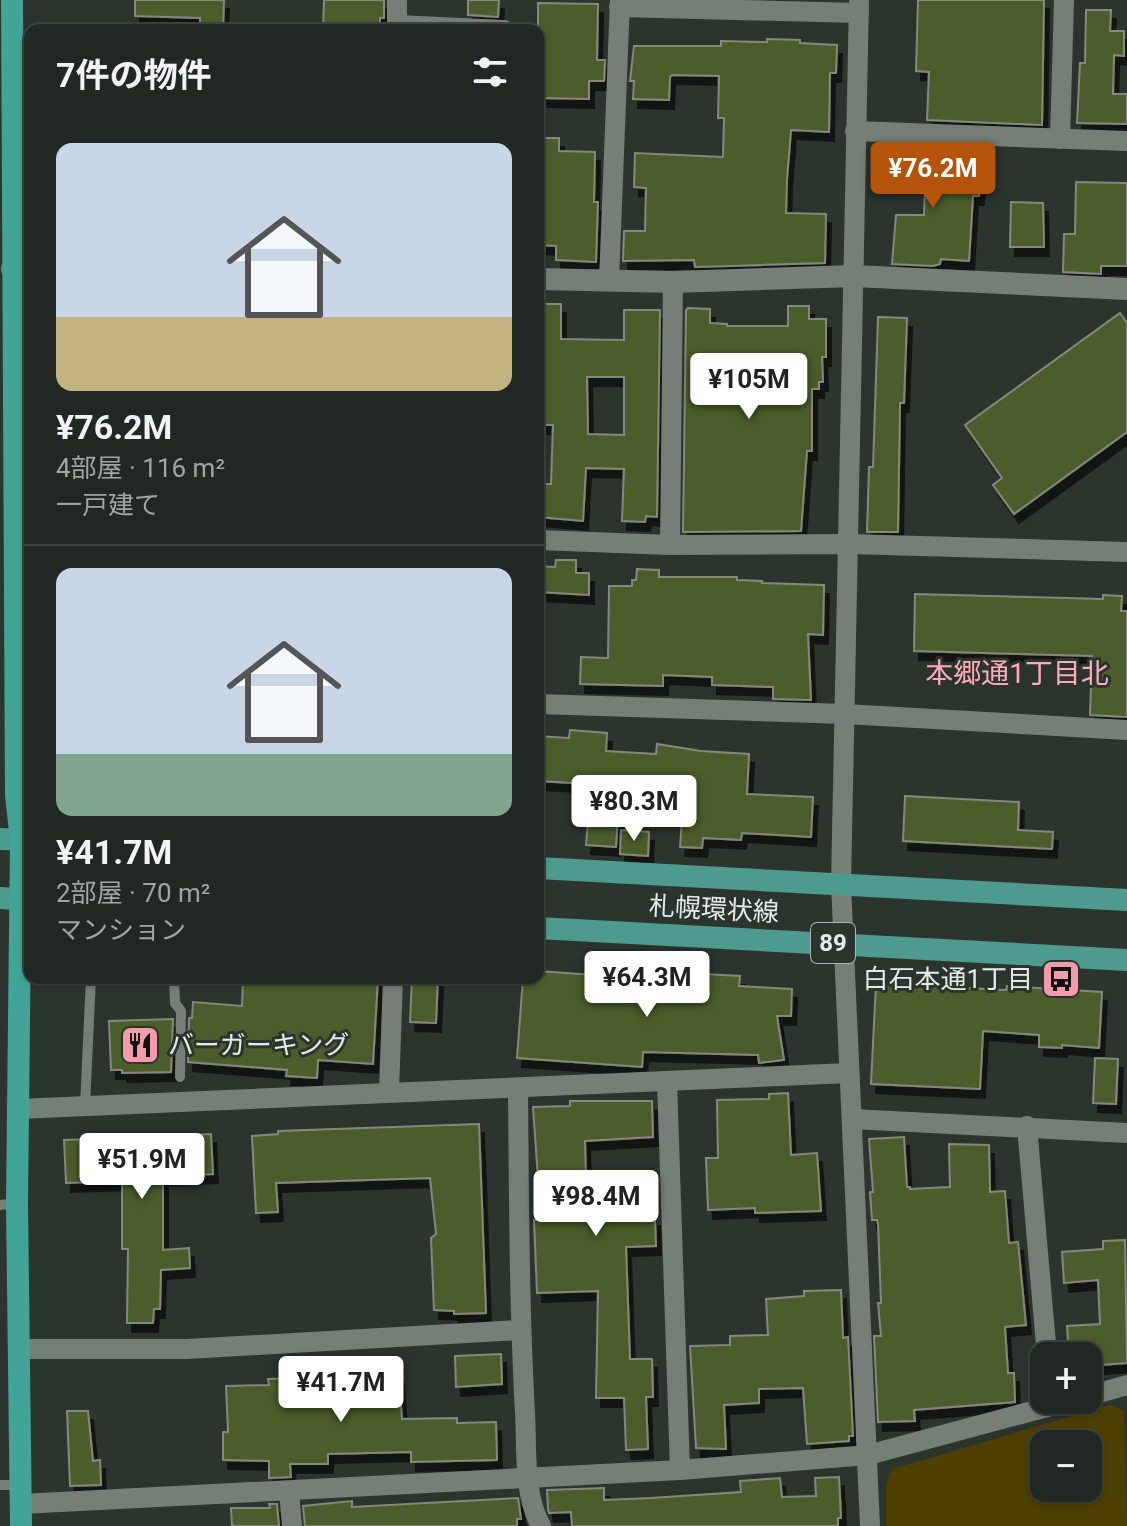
<!DOCTYPE html>
<html lang="ja">
<head>
<meta charset="utf-8">
<style>
  body { margin:0; font-family:Roboto,"Noto Sans JP",sans-serif; background:#292f2a; color:#f1f3f6; height:100vh; display:flex; flex-direction:column; font-size:30px; white-space:nowrap }
  * { box-sizing:border-box; margin:0 }
  p { font-size:26px; color:#a2a5a5 }
  .icon { flex:none; width:44px; height:44px; fill:none; stroke:currentColor; stroke-width:2; stroke-linecap:round; stroke-linejoin:round }
  .map { position:relative; flex:1; overflow:hidden }
  .details { position:absolute; left:24px; top:24px; width:520px; height:960px; display:flex; flex-direction:column; background:#212722; border-radius:16px; box-shadow:0 2px 6px #0004,0 0 0 2px #3e4440 }
  .details>* { flex:none }
  .tools { position:absolute; left:1030px; top:1342px; display:grid; gap:16px }
  .tools a { display:grid; place-items:center; width:72px; height:72px; border-radius:16px; background:#212722; box-shadow:0 2px 6px #0004,0 0 0 2px #3e4440; font-size:40px }
  .price { position:absolute; translate:-50% -68px; padding:0 18px; border-radius:8px; background:#fff; color:#222; font-size:26px; line-height:52px; filter:drop-shadow(0 2px 4px #0008) }
  .price::after { content:''; position:absolute; left:50%; top:48px; width:24px; height:18px; margin-left:-12px; background:inherit; clip-path:polygon(0 0,100% 0,50% 100%) }
  .price.selected { background:#b45309; color:#fff }
  ul { padding:0; list-style:none }
  li { display:grid; align-content:center; gap:16px; height:424px; padding:0 32px }
  li+li { border-top:2px solid #3e4440 }
  li span { display:grid; place-items:center; height:248px; border-radius:16px; color:#555 }
  li>.icon { margin-inline-start:auto }
  span .icon { width:144px; height:144px; fill:#fffc; stroke-width:1 }
  li b { font-size:34px }
  h2 { display:flex; justify-content:space-between; align-items:center; height:96px; padding:0 32px; font-size:34px }
  .map>svg:first-child { display:block }
  .green { fill:#4d3f00; fill-rule:evenodd }
  .building { fill:#4c5d29; stroke:#85887f; stroke-width:2; fill-rule:evenodd; filter:url(#shadow) }
  .lines { fill:none; stroke-linecap:round; stroke-linejoin:round }
  .service { stroke:#767e78; stroke-width:10 }
  .minor { stroke:#767e78; stroke-width:20 }
  .tertiary { stroke:#767e78; stroke-width:22 }
  .primary { stroke:#4f9a8f; stroke-width:22 }
  .trunk { stroke:#42a496; stroke-width:22 }
  .labels { text-anchor:middle; stroke-width:6; stroke-linejoin:round; paint-order:stroke }
  .shield { fill:#2c342e; stroke:#aeb4b0; stroke-width:2 }
  .shield-label { font-size:24px; font-weight:bold; fill:#e6ebe7 }
  .street-label { font-size:26px; fill:#e6ebe7; stroke:#2c342e }
  .poi-label { font-size:26px; fill:#e6ebe7; stroke:#2c342e; text-anchor:end }
  .neighbourhood-label { font-size:28px; fill:#feaaba; stroke:#2c342e }
</style>
</head>
<body>
<div class="map">
<svg width="1127" height="1526" viewBox="0 0 1127 1526">
  <defs>
    <filter id="shadow"><feDropShadow dx="5" dy="9" stdDeviation="0" flood-color="#0009"/></filter>
  </defs>
  <rect width="100%" height="100%" fill="#2c342e"/>
  <path class="green" d="M1110,1405L1124,1411L1127,1526H886V1484L892,1469ZM1044,1444H1088V1488H1044Z"/>
  <g class="building">
    <path d="M135,0H224L223,30H200V18L135,16Z"/>
    <path d="M324,0H384V18H380V30H323Z"/>
    <path d="M468,0H499L498,17L468,15Z"/>
    <path d="M918,0H1044L1042,125L927,120L929,72L916,71Z"/>
    <path d="M538,3L598,4L597,60H605L604,81H589V99L538,98Z"/>
    <path d="M1086,10H1111L1110,31H1124V56L1114,55L1113,94H1127V124L1077,123L1080,63H1085Z"/>
    <path d="M767,39L800,40V43L837,45L836,73H830L829,132L791,130L787,179L786,213L826,214L825,263L695,267L694,260L623,261L624,231H645L646,188L634,187L635,153L723,157L724,118H718L719,76L672,75L670,77L669,100L633,99L634,81H630L634,46H721V41L767,42Z"/>
    <path d="M538,138H559V151L595,152L594,202H598L596,262L556,260V246L538,245Z"/>
    <path d="M878,156L920,157V162L981,165L979,196H973L969,261L941,259L940,264L933,266L892,264L896,215H924L925,184L878,182Z"/>
    <path d="M1076,182L1127,183V266H1101V274L1063,272L1064,234H1075Z"/>
    <path d="M1011,202L1043,203L1044,247H1010Z"/>
    <path d="M538,304H561V339L624,340V310H660L657,517L646,516L645,522L622,521L624,469L586,468L583,521L538,517V484H551L553,425H538ZM587,377H624V435L588,434Z"/>
    <path d="M788,306H809V319H826V357H822L823,382H819V389H812V451H807L801,531L683,532L686,310L688,308L710,309V323L727,324V326H788Z"/>
    <path d="M1120,313L1127,323V432L1014,514L993,485L1002,478L965,425Z"/>
    <path d="M878,317L907,318L904,403H900L898,532H867L869,467H873Z"/>
    <path d="M556,560H576V573H589V595L538,592V566L555,567Z"/>
    <path d="M637,569L659,570V577H737V580L762,581V583L824,585L823,635L808,634L811,700L773,699V687L712,685V677L663,675V686L580,684L581,657L608,658L609,586H632V580H636Z"/>
    <path d="M915,594L1103,599V595L1122,596L1121,611H1127V717L1090,715L1092,656L914,651Z"/>
    <path d="M570,730L607,733L606,751L656,754L657,744L701,751L749,754L747,794L813,797L811,837L742,833L741,840L703,838L702,848L680,847L684,789L620,785L616,847L586,845L591,784L538,781V736L569,738Z"/>
    <path d="M905,796L1019,802L1018,830L1053,832L1052,849L903,841Z"/>
    <path d="M621,830L649,832L648,856L620,854Z"/>
    <path d="M538,971L648,979L647,982L705,985V974L740,976L739,986L792,989L791,1016H777L784,1060L759,1063L758,1055L643,1052L642,1067L517,1058L523,978H538Z"/>
    <path d="M243,978H378L373,1064L318,1060L317,1078L286,1076L287,1070L188,1062L189,1018H192L193,1002L242,1006Z"/>
    <path d="M412,978H438L436,1023L410,1022Z"/>
    <path d="M876,983L1006,990L1007,986L1102,992L1099,1048L1062,1045V1048L1039,1047V1035L983,1031L980,1089L871,1084Z"/>
    <path d="M173,1019L171,1072L122,1073V1070H111L109,1021Z"/>
    <path d="M1095,1058L1118,1059L1116,1104L1093,1103Z"/>
    <path d="M788,1093L791,1155L817,1153L821,1211L755,1213V1208L708,1210L706,1158H718L717,1100L769,1099V1094Z"/>
    <path d="M570,1101H652L653,1137L585,1141L586,1178L644,1176L645,1217H655L656,1246L626,1247L630,1359H652L653,1397H646L648,1449L626,1450L624,1398H596L598,1291L537,1293L534,1220H545L544,1179H538L533,1107L570,1106Z"/>
    <path d="M479,1124L486,1313L454,1314V1311L434,1310L431,1238L436,1234L430,1178L276,1183L278,1212L256,1213L252,1136L278,1134V1131Z"/>
    <path d="M211,1134L213,1174L163,1176V1250L189,1248L190,1268L161,1270L160,1309H154L153,1323H127L128,1249H122V1181L66,1183L64,1140Z"/>
    <path d="M904,1137L907,1187H910V1189L950,1187L949,1144L989,1145L990,1192L1005,1191L1009,1243L1018,1242L1026,1325L1005,1327L1008,1373H1014L1015,1402L914,1410L915,1421L878,1422L874,1336H881L878,1303H881L878,1224L877,1220H872L870,1192H873L869,1139Z"/>
    <path d="M1125,1240L1127,1363L1088,1366V1356H1069L1067,1326L1100,1324L1098,1280L1064,1283L1062,1252L1103,1249V1241Z"/>
    <path d="M841,1290L843,1338L848,1337L853,1436H849V1441L807,1444L803,1388L759,1389V1403L724,1405L726,1449L696,1448L690,1346L730,1345V1336L768,1335L766,1299L804,1296V1291Z"/>
    <path d="M501,1354L502,1384L456,1387L455,1356Z"/>
    <path d="M399,1375L402,1419L457,1418V1423L496,1422L497,1460L411,1462V1452L328,1454V1464H290L291,1477L269,1478V1461L223,1460V1432H228L226,1386L269,1385L268,1379Z"/>
    <path d="M67,1411H88L93,1461L100,1460L101,1485L70,1486Z"/>
    <path d="M839,1477L841,1518H838V1526H572L571,1512L549,1513L548,1509L547,1490L604,1488V1500L651,1498L741,1492L740,1481L780,1478L782,1497L816,1496L815,1478Z"/>
    <path d="M518,1498L521,1519H517V1526H305L303,1506L352,1501V1507Z"/>
    <path d="M269,1504H277L279,1526H232L231,1508H270Z"/>
  </g>
  <g class="lines">
    <g class="service">
      <path d="M174,978L175,1003L181,1011L180,1077"/>
      <path d="M85,1106L91,978"/>
      <path d="M0,1205L17,1203"/>
      <path d="M0,1485H20"/>
    </g>
    <g class="minor">
      <path d="M859,0L841,884L870,1526"/>
      <path d="M619,7L859,13"/>
      <path d="M397,25L504,30"/>
      <path d="M397,30V0"/>
      <path d="M855,131L1127,141"/>
      <path d="M1060,139L1064,0"/>
      <path d="M609,281L620,0"/>
      <path d="M538,540L670,545L849,544L1127,552"/>
      <path d="M670,545L673,282"/>
      <path d="M538,704L845,714L1127,730"/>
      <path d="M667,1081L680,1470"/>
      <path d="M518,1089C519,1197 519,1304 525,1412C527,1448 523,1494 541,1526"/>
      <path d="M389,1092L393,978"/>
      <path d="M18,1109L849,1073"/>
      <path d="M852,1119L1127,1133"/>
      <path d="M1027,1126L1047,1356"/>
      <path d="M18,1349H187L520,1330"/>
      <path d="M1088,1396L1127,1385"/>
      <path d="M289,1491L292,1526"/>
      <path d="M21,1504L680,1470L868,1455L1073,1400"/>
    </g>
    <g class="tertiary">
      <path d="M12,269H30"/>
      <path d="M538,279L673,282L854,276L1127,289"/>
    </g>
    <g class="primary">
      <path d="M0,839L30,840"/>
      <path d="M538,868L1127,900"/>
      <path d="M0,898L30,900"/>
      <path d="M538,928L1127,960"/>
    </g>
    <path class="trunk" d="M12,0L16,795L21,840L17,1203L21,1526"/>
  </g>
  <defs>
    <g id="bus-square" transform="scale(2)"><rect x="-9" y="-9" width="18" height="18" rx="4" fill="#f39aab" stroke="#2c342e"/><path d="M-5-6H5V4H4V6H2V4H-2V6H-4V4H-5ZM-3.5-4V0h7V-4ZM-3.5 1.2v1.5H-2V1.2ZM2 1.2v1.5H3.5V1.2Z" fill="#111"/></g>
    <g id="restaurant-square" transform="scale(2)"><rect x="-9" y="-9" width="18" height="18" rx="4" fill="#f39aab" stroke="#2c342e"/><path d="M-5-6h1v4h1v-4h1v4h1v-4h1v5L-1.5 .5V6h-2V.5L-5-1ZM5-6V6H3V1.5H1.5Q1.5-4 5-6Z" fill="#111"/></g>
  </defs>
  <g fill-rule="evenodd">
    <use href="#bus-square" x="1061" y="979"/>
    <use href="#restaurant-square" x="140" y="1045"/>
  </g>
  <g class="labels">
    <rect class="shield" x="811" y="923" width="44" height="40" rx="6"/>
    <g class="shield-label">
      <text x="833" y="951">89</text>
    </g>
    <g class="street-label">
      <text transform="translate(714 909) rotate(3)" y="9">札幌環状線</text>
    </g>
    <g class="poi-label">
      <text x="1033" y="988">白石本通1丁目</text>
      <text x="168" y="1054" text-anchor="start">バーガーキング</text>
    </g>
    <g class="neighbourhood-label">
      <text x="1017" y="683">本郷通1丁目北</text>
    </g>
  </g>
</svg>
<div class="tools">
<a>+</a>
<a>−</a>
</div>
<b class="price selected" style="left:933px;top:210px">¥76.2M</b>
<b class="price" style="left:749px;top:421px">¥105M</b>
<b class="price" style="left:634px;top:843px">¥80.3M</b>
<b class="price" style="left:647px;top:1019px">¥64.3M</b>
<b class="price" style="left:142px;top:1201px">¥51.9M</b>
<b class="price" style="left:596px;top:1238px">¥98.4M</b>
<b class="price" style="left:341px;top:1424px">¥41.7M</b>
<section class="details">
<h2>7件の物件<svg class="icon" aria-label="filters" viewBox="0 0 24 24"><path d="M4 7h16M4 17h16"/><circle cx="9" cy="7" r="2"/><circle cx="15" cy="17" r="2"/></svg></h2>
<ul>
<li><span style="background:linear-gradient(#c9d6e8 70%,#c2b280 0)"><svg class="icon" aria-label="home" viewBox="0 0 24 24"><path d="M3 11l9-7 9 7M6 9v11h12V9"/></svg></span><div><b>¥76.2M</b><p>4部屋 · 116 m²</p><p>一戸建て</p></div></li>
<li><span style="background:linear-gradient(#c9d6e8 75%,#7fa58c 0)"><svg class="icon" aria-label="home" viewBox="0 0 24 24"><path d="M3 11l9-7 9 7M6 9v11h12V9"/></svg></span><div><b>¥41.7M</b><p>2部屋 · 70 m²</p><p>マンション</p></div></li>
</ul>
</section>
</div>
</body>
</html>
